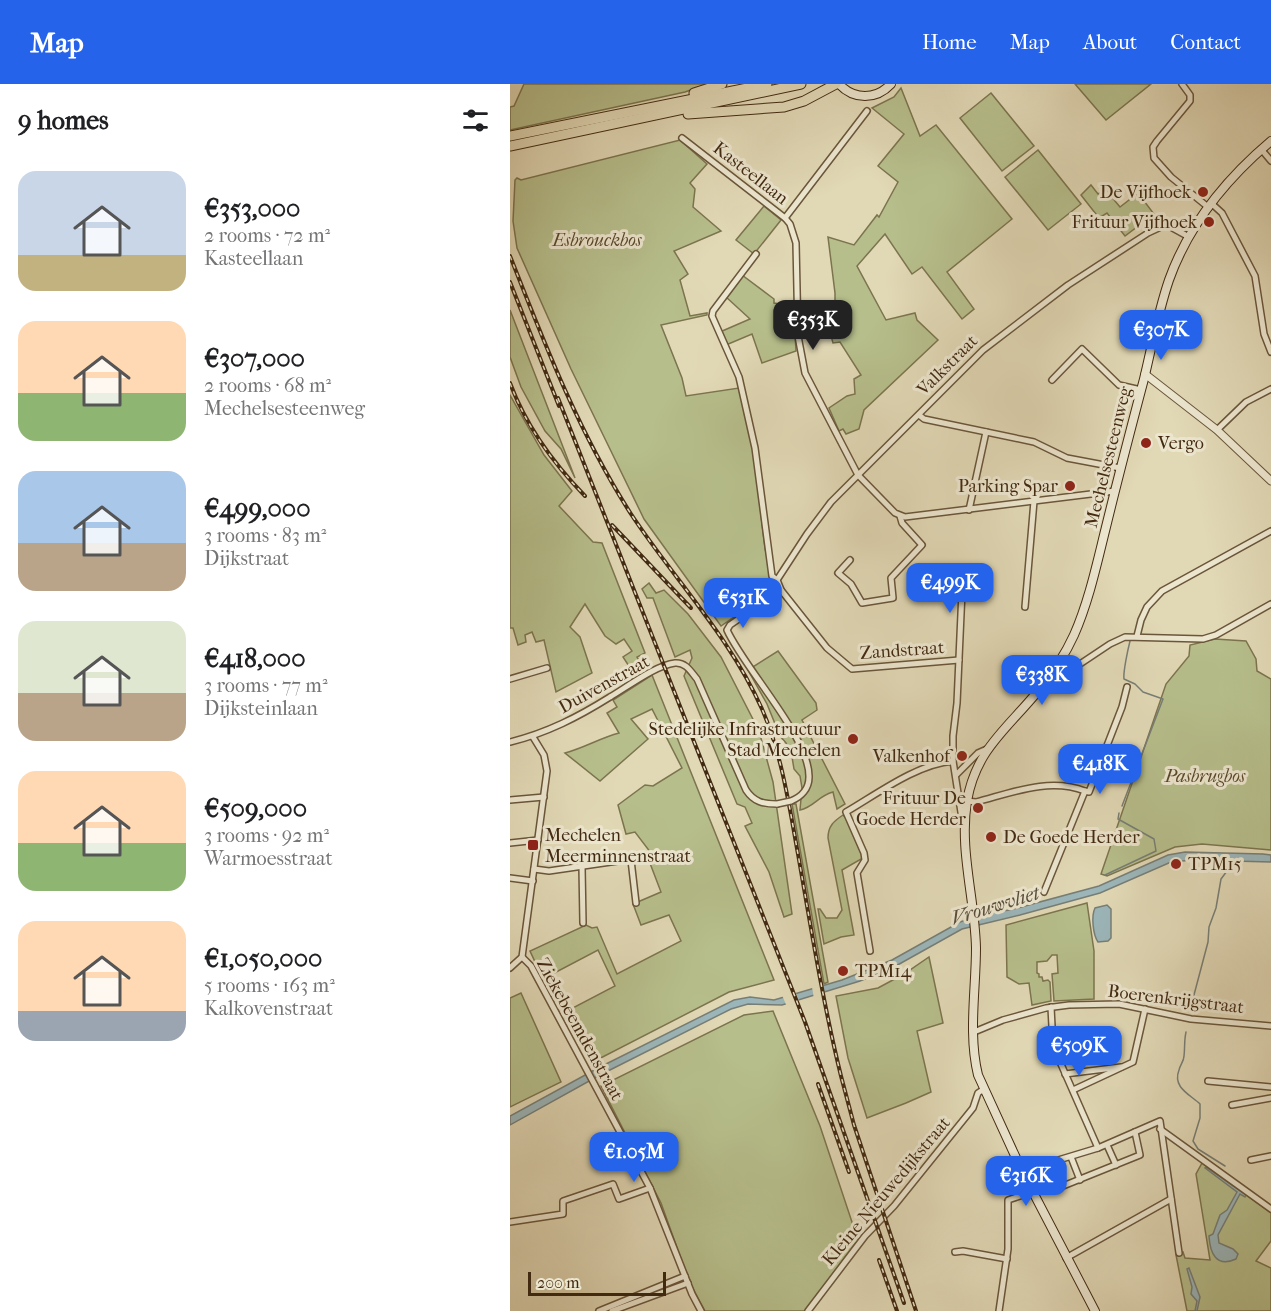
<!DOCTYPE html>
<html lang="en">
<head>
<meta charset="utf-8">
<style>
  body { margin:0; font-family:"IM FELL French Canon",serif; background:#f2f2f2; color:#202124; height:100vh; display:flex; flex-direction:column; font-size:22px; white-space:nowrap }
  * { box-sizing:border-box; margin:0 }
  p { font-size:20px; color:#757577 }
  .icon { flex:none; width:33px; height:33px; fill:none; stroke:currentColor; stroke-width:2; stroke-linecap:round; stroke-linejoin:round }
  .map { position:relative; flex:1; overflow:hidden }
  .drawer { display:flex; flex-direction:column; background:#fff; width:510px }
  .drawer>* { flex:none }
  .scale { position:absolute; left:18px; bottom:15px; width:138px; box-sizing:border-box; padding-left:6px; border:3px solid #422a11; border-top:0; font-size:16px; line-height:21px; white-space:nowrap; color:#422a11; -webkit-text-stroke:4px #ece6cf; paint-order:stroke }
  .price { position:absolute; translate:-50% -51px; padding:0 14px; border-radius:12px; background:#2563eb; color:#fff; font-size:20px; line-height:39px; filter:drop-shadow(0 2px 3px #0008) }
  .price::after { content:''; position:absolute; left:50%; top:36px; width:18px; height:14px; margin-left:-9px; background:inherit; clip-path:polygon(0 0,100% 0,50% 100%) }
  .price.selected { background:#222; color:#fff }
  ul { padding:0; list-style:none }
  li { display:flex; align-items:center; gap:18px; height:150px; padding:0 18px }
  li span { display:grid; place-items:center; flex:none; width:168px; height:120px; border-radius:18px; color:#555 }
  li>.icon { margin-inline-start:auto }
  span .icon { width:72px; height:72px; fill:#fffc; stroke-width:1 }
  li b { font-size:26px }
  h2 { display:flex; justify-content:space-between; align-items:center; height:72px; padding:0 18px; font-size:26px }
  header { display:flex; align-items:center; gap:36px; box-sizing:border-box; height:84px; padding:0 30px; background:#2563eb; color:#fff }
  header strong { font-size:28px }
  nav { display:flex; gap:33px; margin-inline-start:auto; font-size:21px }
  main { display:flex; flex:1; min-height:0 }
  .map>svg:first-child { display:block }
  .green { fill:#b6be8b; stroke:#7c744e; stroke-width:1.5 }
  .water { fill:#9bb6ba; stroke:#777e76; stroke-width:1.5 }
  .pier { fill:#e1d8b5 }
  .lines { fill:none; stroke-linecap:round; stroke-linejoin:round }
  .stream { stroke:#777e76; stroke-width:1.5 }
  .minor-casing { stroke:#6a563a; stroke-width:8 }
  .tertiary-casing { stroke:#6a563a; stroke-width:9 }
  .secondary-casing { stroke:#422a11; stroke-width:10 }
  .trunk-casing { stroke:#422a11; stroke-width:11 }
  .minor { stroke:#ece6cf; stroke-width:5 }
  .tertiary { stroke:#ece6cf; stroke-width:7 }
  .secondary { stroke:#ece6cf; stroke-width:8 }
  .trunk { stroke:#e1d8b5; stroke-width:9 }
  .rail-casing { stroke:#422a11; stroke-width:4 }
  .rail { stroke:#ece6cf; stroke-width:1.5; stroke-dasharray:4.5; stroke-linecap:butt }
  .minor-bridge-casing { stroke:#6a563a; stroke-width:8; stroke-linecap:butt }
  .minor-bridge { stroke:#ece6cf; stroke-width:5 }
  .poi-dot { fill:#8f2418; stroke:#ece6cf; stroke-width:2 }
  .labels { text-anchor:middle; stroke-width:6; stroke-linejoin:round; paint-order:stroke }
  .street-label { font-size:18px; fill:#422a11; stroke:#ece6cf }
  .poi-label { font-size:18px; fill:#422a11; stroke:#ece6cf; text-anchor:end }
  .park-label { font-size:18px; font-style:italic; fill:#594829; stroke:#ece6cf }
  .water-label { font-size:20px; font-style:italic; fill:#584d3b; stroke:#ece6cf }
</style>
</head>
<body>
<header>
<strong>Map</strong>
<nav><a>Home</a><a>Map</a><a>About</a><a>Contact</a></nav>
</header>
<main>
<section class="drawer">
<h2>9 homes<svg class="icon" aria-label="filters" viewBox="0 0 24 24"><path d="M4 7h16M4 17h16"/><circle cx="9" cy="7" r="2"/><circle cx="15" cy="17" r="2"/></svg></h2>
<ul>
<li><span style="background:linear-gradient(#c9d6e8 70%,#c2b280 0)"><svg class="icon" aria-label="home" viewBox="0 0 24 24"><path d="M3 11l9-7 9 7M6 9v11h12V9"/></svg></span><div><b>€353,000</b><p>2 rooms · 72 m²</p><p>Kasteellaan</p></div></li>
<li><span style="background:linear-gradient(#ffd9b3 60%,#8fb573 0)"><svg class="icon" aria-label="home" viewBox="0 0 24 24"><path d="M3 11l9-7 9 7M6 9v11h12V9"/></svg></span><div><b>€307,000</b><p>2 rooms · 68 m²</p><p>Mechelsesteenweg</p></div></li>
<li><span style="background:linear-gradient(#a9c7e8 60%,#b9a48a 0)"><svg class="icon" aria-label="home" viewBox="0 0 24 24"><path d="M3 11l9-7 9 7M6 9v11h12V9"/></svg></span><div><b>€499,000</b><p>3 rooms · 83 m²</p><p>Dijkstraat</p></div></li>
<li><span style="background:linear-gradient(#dfe7d0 60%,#b9a48a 0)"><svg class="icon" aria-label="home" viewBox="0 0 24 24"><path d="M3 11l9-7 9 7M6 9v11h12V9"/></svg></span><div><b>€418,000</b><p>3 rooms · 77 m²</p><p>Dijksteinlaan</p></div></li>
<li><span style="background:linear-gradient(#ffd9b3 60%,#8fb573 0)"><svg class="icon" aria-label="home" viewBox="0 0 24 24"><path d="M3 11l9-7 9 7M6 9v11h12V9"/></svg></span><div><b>€509,000</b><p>3 rooms · 92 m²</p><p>Warmoesstraat</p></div></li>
<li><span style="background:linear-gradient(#ffd9b3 75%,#9aa5b1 0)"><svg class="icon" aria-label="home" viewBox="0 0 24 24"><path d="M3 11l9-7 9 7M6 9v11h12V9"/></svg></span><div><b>€1,050,000</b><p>5 rooms · 163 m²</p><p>Kalkovenstraat</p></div></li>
</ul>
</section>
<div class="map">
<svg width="761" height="1227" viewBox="0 0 761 1227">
  <rect width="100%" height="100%" fill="#e1d8b5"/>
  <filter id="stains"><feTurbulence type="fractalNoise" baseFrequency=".00333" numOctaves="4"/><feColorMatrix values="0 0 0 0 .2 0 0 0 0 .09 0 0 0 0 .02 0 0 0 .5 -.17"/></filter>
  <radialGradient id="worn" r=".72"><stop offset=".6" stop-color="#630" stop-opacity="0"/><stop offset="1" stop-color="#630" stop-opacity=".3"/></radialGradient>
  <g class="green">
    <path d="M14,0H198L175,8L0,46V23L4,22Z"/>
    <path d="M565,0H641L596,36Z"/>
    <path d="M391,4L410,52L426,41L502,135L437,188L464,225L452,235L412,183L402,190L375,150L347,182L376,236L405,229L407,236L428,256L354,326L349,345L336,350L333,345L329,347L319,324L337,312L345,310L344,295L351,291L330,258L323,259L318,241L325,223V209L318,153L344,161L367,131L369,133L388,98L368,82L394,50L362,24L384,13Z"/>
    <path d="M481,9L524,62L492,87L450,34Z"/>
    <path d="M170,56L197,80L180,99L185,105L183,123L211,147L164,167L178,190L170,196L180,232L197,229V231L151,241L172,294L176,312L229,304L243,364L255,464L264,505L211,542L134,435L61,285L7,164L3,137L5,96L7,94L11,96Z"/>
    <path d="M528,66L571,120L538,146L495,93Z"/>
    <path d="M581,101L588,110L595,105L610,123L628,109L644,130L615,152L597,129L589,134L571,111Z"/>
    <path d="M254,122L271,136L244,170L226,156Z"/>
    <path d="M232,191L264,215V219L275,221V233H284L286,267L252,279L242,250L216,261L210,248L240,235L216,213Z"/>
    <path d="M0,226L65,394L51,365L35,347L11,303L0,273Z"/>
    <path d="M0,311L34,371L62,407L49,422L83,458L92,459L135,569L127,573L133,584L124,590L113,573L122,567L114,555L106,560L95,552L75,520L60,543L70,553L82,589L46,608L34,556L26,558L22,548L15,551L16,558L8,561L3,544H0Z"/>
    <path d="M139,499L146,509L154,506L178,530L211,573L249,647L263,698L282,830L274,833L259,788L235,742L242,739L235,723L227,720L174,592L182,574L180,566L165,573L143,514H137L132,505Z"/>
    <path d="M705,555L736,557L746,575L747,587L761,595V766L692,760L665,763L597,792L591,790L656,600L679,572L680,561Z"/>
    <path d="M268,567L306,619L307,626L292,636L335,720L327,725L323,708C308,712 304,723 290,726L292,704L290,692L284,685L282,673L276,659L270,652L257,620L238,586Z"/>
    <path d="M142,591L264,896L219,908L81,979L55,928L105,902L88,866L33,895L20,867L76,841L82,844L87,843L107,890L171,857L159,831L131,841L123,820L151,808L138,774L141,769L125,748L116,750L108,721L135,701L143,702L172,684L142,625L121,635L138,655L90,697L55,669C74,664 90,654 109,649L97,629L107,623L103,616Z"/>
    <path d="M282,720H286L318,898L314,900Z"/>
    <path d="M333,731L336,734L353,774L332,786L344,851L331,853L314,860L308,825H310L316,834H327L332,826L318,754C318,742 324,737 333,731Z"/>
    <path d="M577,819L584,867V915L544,917L542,890L548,889L547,871H542L537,877L527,878V889L529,890V893H532L533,897L538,896L540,898L541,917L522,921L519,899L509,900L497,893L496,841Z"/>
    <path d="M419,873L433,939L407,947L421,1008L396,1019L357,1034L338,974L326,912L368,904L394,890Z"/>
    <path d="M11,909L51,998L0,1023V914Z"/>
    <path d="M263,927L310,1042L348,1156L295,1227H195L179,1197L151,1119L91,1002L234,931Z"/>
    <path d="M692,1079L761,1129V1157L746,1177L761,1184V1227H677L666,1171L673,1168L675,1174L700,1176L686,1090Z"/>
  </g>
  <g class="water">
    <path d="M675,768L753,770L761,771V778L683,776L661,778L590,809L510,831L452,845L384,883L350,897L272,921L238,920L221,925L90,991L0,1041V1032L88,984L224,916L240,913L264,916L332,896L382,876L450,838L483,828L500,826L589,802L658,771Z"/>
    <path d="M597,821L601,825V854L598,857L588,858C583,851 581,832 585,824Z"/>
    <path d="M696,1083L736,1111L735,1113L730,1110L708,1151L709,1159L723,1165L728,1170L726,1175C706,1184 700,1169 699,1152L703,1150L710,1131L717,1126L727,1108L695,1084Z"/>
    <path d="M679,1184L690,1213L687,1227H685L687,1217L681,1210L682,1203L677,1185Z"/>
  </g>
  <g class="pier">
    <path d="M313,899L315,911L304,915L302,903Z"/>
    <path d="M285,907L290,919L277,923L272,911Z"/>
  </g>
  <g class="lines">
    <g class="stream">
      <path d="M612,722L653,615L633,608L625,600L614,595C613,588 618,565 620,557"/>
      <path d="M595,791L646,767L644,755L608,735L609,729"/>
      <path d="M680,926L698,858L699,843L706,824L711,795L717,787"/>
      <path d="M676,948C674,957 675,964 674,972C674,977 670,981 669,986C662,1004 681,1011 690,1020V1034L683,1057L688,1065L715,1082"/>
    </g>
    <g class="minor-casing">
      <g id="minor">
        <path d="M672,0L680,11V17L647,57L643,63L644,74L661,93L698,123"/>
        <path d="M172,54L275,134L280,140L286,159L288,252L295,289L348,391L385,429L395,433L605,407"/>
        <path d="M751,65L761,77"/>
        <path d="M701,119L712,129L745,192L754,250L761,268"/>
        <path d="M275,134L357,27"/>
        <path d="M246,170L203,227L202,232L229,293L245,364L262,492L267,496"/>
        <path d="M542,296L572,265L609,301L631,306"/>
        <path d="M409,331L414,335L524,358L557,374L610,384"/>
        <path d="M707,346L736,318L761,305"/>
        <path d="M459,426L476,348"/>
        <path d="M340,476L328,489L341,500L352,519L383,514L381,494L412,461L392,439L390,432"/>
        <path d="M271,506L220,541L217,546C234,584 300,654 299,693C299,705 291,713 281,717"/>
        <path d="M515,523L524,417"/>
        <path d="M627,552L631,536L637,523L652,507L761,447"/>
        <path d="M449,576L342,585L317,564L271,506L267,496L297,450L321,418L473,266L558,201L638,149L653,142H659L679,153"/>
        <path d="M544,585L558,588L600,560L615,553L693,555L706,551L761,520"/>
        <path d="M0,595L37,584"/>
        <path d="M0,658C37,649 68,633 100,613C117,603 146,581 165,579C176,578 181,588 187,595L236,706C244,718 253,720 267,720"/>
        <path d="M443,677V652L447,619L453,485"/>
        <path d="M446,691L468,669L477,665"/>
        <path d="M0,716L34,713"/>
        <path d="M457,717L466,718C501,709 539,693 575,707"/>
        <path d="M0,759L28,756"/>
        <path d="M121,776L126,819"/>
        <path d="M72,783L73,839"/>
        <path d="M24,785L39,787L135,773"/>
        <path d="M0,794L23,797"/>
        <path d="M534,808L575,707L579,708L612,623L617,603"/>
        <path d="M360,867L347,789L355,776L354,769L336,728C367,710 407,680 443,677L453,741"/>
        <path d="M12,873L21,882L140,1104L182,1210L191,1227"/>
        <path d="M0,884L12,873L37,687L34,671L23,653"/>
        <path d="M541,923L543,962L588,1064"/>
        <path d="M464,948L493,936L536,924L559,921L609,920L681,935L761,942"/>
        <path d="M555,990L611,983"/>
        <path d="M698,997L761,1003"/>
        <path d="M563,1006L623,978L635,925"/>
        <path d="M722,1021L761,1014"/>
        <path d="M650,1045L761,1125"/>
        <path d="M597,1061L606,1081"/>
        <path d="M561,1073L570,1096"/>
        <path d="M741,1076L761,1072"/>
        <path d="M532,1082L544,1103L548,1104L630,1071L625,1048"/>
        <path d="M512,1087L588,1064L650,1037L669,1169"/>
        <path d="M0,1138L53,1130V1117L103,1100L109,1115L140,1104"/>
        <path d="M445,1168L453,1167L497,1175"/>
        <path d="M556,1174L661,1115"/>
        <path d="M89,1227L175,1192"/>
        <path d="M102,1227L178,1199"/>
        <path d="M298,1227L355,1152L384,1122L463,1024L468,1009L474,1005"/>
        <path d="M489,1227L498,1165V1116L522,1108"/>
      </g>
    </g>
    <g class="tertiary-casing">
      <path id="tertiary" d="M635,290L707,346L761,397"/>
    </g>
    <g class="secondary-casing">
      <g id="secondary">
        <path d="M329,0C344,16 366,16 381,0"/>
        <path d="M585,1227L512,1087L468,991C458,950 466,906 466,864C465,815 449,766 457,717C466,665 498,644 528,607C542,590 555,571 564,551C579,517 587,479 596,443C608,394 621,344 634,295C642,262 648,228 659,196C679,140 716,95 761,57"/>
      </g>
    </g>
    <g class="trunk-casing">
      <g id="trunk">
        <path d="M184,9L212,0"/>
        <path d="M178,30L274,23L294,17L326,0"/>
        <path d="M0,52L257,0"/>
        <path d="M0,62L291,0"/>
      </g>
    </g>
    <use href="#minor" class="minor"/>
    <use href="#tertiary" class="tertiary"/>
    <use href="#secondary" class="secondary"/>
    <use href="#trunk" class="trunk"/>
    <g class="rail-casing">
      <g id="rail">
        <path d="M0,172C35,261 69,349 121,430C164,495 220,553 252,625C272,671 279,721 288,770C301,844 313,919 331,992L344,1041L406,1227"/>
        <path d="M0,198L49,322"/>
        <path d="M0,299C16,342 43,379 75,412"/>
        <path d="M48,314L295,938L394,1219"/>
        <path d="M102,441L181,524"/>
        <path d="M308,1000L339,1088"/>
        <path d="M369,1176L387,1227"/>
      </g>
    </g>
    <use href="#rail" class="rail"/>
    <g class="minor-bridge-casing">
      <path id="minor-bridge" d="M267,720L281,717"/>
    </g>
    <use href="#minor-bridge" class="minor-bridge"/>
  </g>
  <g class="poi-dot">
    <circle cx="693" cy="108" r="6"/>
    <circle cx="699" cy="138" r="6"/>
    <circle cx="636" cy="359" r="6"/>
    <circle cx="560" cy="402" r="6"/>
    <circle cx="343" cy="655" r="6"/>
    <circle cx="452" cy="672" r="6"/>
    <circle cx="468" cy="724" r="6"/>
    <circle cx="481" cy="753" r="6"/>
    <rect x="17" y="755" width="12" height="12" rx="3"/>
    <circle cx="666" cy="780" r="6"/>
    <circle cx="333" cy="887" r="6"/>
  </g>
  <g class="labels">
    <g class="street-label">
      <text transform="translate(241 89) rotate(38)" y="6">Kasteellaan</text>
      <text transform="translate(437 281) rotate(-45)" y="6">Valkstraat</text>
      <text transform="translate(598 373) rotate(-76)" y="6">Mechelsesteenweg</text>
      <text transform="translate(392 566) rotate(-4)" y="6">Zandstraat</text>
      <text transform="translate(94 600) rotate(-29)" y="6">Duivenstraat</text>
      <text transform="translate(666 915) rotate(7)" y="6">Boerenkrijgstraat</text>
      <text transform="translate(70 945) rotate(61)" y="6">Ziekebeemdenstraat</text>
      <text transform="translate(376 1107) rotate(-50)" y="6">Kleine Nieuwedijkstraat</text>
    </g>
    <g class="poi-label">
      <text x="681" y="114">De Vijfhoek</text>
      <text x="687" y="144">Frituur Vijfhoek</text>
      <text x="648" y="365" text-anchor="start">Vergo</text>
      <text x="548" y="408">Parking Spar</text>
      <text x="331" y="651">Stedelijke Infrastructuur<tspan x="331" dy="21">Stad Mechelen</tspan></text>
      <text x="440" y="678">Valkenhof</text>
      <text x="456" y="720">Frituur De<tspan x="456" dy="21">Goede Herder</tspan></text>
      <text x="35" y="757" text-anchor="start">Mechelen<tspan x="35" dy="21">Meerminnenstraat</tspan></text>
      <text x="493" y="759" text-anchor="start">De Goede Herder</text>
      <text x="678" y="786" text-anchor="start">TPM15</text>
      <text x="345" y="893" text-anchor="start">TPM14</text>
    </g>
    <g class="park-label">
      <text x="87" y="162">Esbrouckbos</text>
      <text x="695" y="698">Pasbrugbos</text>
    </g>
    <g class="water-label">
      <text transform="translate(485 821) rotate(-17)" y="7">Vrouwvliet</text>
    </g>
  </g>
  <rect width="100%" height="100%" filter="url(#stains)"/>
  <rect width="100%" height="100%" fill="url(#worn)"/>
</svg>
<div class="scale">200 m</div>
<b class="price selected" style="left:303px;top:267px">€353K</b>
<b class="price" style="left:651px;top:277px">€307K</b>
<b class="price" style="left:440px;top:530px">€499K</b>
<b class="price" style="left:233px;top:545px">€531K</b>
<b class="price" style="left:532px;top:622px">€338K</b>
<b class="price" style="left:590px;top:711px">€418K</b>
<b class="price" style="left:569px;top:993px">€509K</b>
<b class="price" style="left:124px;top:1099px">€1.05M</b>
<b class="price" style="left:516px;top:1123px">€316K</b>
</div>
</main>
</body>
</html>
